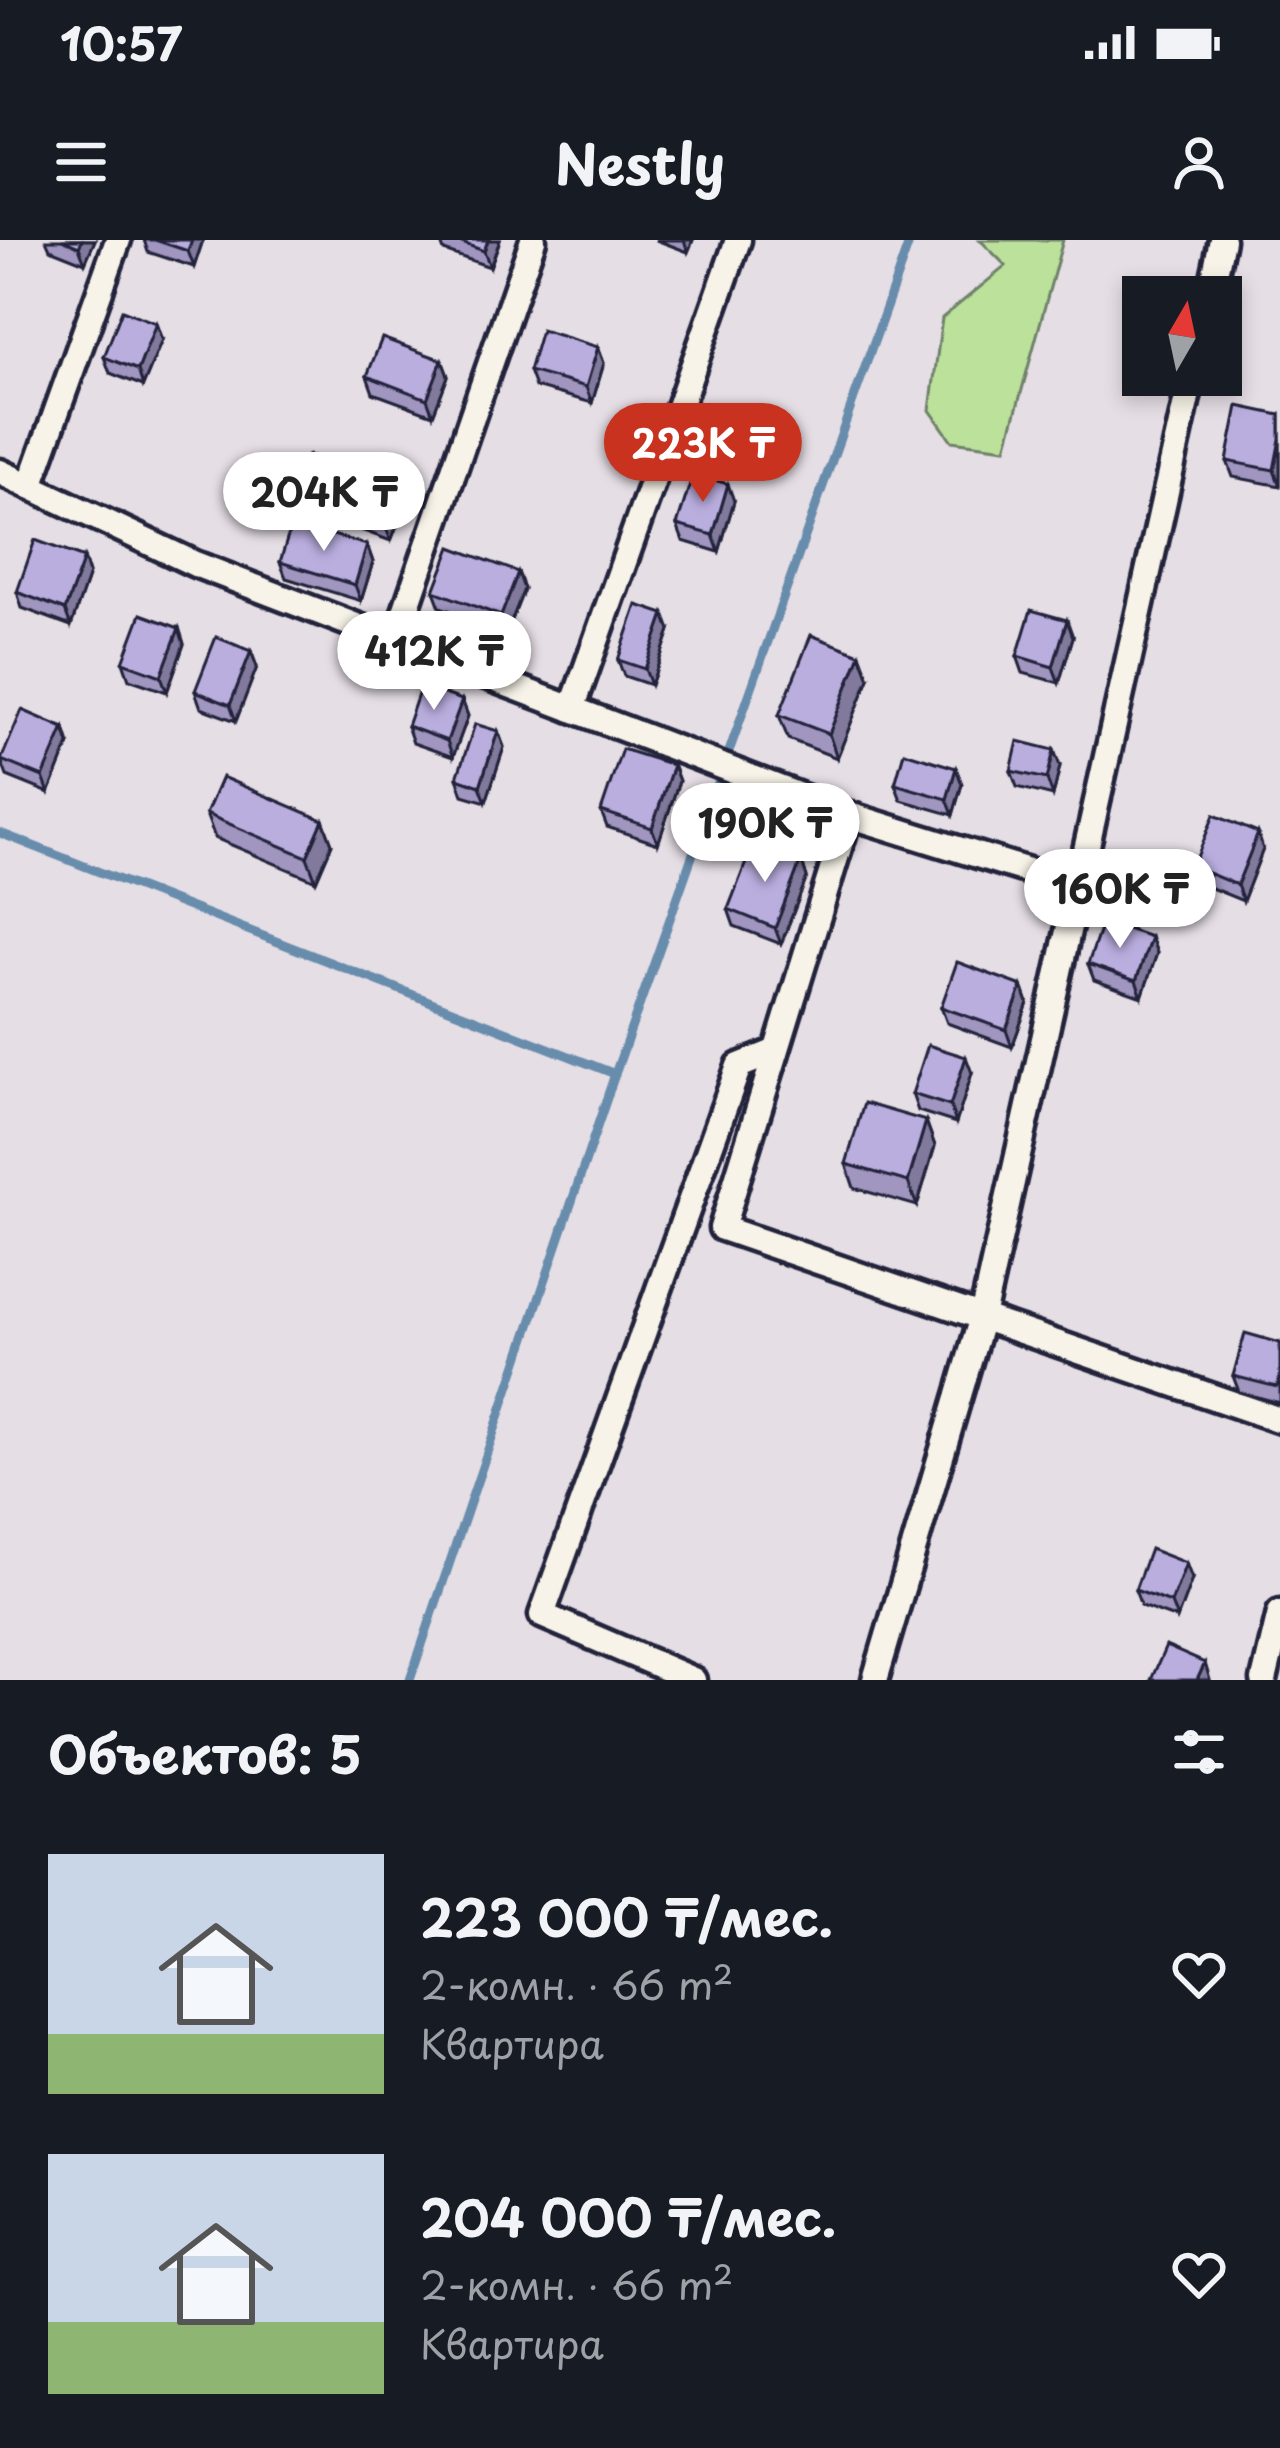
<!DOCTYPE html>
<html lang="ru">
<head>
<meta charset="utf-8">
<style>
  body { margin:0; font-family:"Playpen Sans",sans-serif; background:#20242c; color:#f1f3f6; height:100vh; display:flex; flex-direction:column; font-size:45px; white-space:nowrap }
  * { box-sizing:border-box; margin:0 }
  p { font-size:39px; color:#9ea1a6 }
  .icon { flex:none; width:66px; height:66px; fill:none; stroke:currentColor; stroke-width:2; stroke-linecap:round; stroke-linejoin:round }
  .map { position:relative; height:1440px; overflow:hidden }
  .side { display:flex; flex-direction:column; background:#171b24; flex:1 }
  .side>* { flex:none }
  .needle { width:78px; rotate:9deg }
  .fabs { position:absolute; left:1122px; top:36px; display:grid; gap:24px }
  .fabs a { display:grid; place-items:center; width:120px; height:120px; border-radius:0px; background:#171b24; box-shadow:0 6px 18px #0003; font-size:60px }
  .price { position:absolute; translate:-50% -102px; padding:0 27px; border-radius:42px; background:#fff; color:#222; font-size:39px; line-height:78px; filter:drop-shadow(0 3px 6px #0008) }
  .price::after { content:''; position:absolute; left:50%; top:72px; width:36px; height:27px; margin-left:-18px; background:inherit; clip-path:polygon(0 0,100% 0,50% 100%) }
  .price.selected { background:#c8321e; color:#fff }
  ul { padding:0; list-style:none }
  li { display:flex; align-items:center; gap:36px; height:300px; padding:0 48px }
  li span { display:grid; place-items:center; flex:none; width:336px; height:240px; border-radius:0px; color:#555 }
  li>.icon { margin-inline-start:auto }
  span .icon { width:144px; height:144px; fill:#fffc; stroke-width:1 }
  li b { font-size:51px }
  h2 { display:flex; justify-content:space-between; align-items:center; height:144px; padding:0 48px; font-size:51px }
  .status { display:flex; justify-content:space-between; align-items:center; height:84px; padding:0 60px; background:#171b24; direction:ltr }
  .status svg { height:33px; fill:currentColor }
  header { display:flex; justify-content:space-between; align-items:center; height:156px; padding:0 48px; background:#171b24; font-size:54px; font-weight:700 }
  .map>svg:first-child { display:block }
  .green { fill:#bce19b; stroke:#6f826b; stroke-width:3 }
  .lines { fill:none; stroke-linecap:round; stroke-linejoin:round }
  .stream { stroke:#688cac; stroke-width:9 }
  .minor-casing { stroke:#22223b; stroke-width:33 }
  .minor { stroke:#f7f3e8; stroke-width:24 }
  .wall { fill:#a096c0; stroke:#22223b; stroke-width:3 }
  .shaded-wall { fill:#827a9c; stroke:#22223b; stroke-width:3 }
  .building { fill:#baaedf; stroke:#22223b; stroke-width:3 }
</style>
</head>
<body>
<div class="status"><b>10:57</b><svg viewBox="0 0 49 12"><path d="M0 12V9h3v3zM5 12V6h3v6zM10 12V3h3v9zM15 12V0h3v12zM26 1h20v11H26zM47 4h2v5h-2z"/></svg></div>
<header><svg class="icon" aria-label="menu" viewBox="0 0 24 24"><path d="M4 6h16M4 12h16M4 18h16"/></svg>Nestly<svg class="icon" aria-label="person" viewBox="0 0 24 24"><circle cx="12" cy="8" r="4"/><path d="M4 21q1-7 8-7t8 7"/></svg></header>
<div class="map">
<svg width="1280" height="1440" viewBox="0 0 1280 1440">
  <rect width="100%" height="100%" fill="#e5dee5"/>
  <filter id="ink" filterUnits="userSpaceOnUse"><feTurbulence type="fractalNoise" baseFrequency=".00833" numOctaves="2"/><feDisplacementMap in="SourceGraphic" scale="24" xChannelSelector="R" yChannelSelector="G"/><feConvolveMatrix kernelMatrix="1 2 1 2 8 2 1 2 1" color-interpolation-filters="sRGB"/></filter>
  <g filter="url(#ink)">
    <path class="green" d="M980,0H1063L1006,208L952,201L930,170L942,78L1006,26Z"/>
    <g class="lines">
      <g class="stream">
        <path d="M0,593L615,834"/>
        <path d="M410,1440L615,834L910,0"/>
      </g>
      <g class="minor-casing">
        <g id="minor">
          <path d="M1210,57L1222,0"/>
          <path d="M0,232L195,324L395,401L849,575L1080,647"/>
          <path d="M30,246L118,0"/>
          <path d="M395,401L533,0"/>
          <path d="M572,469L738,0"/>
          <path d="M849,575L722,988L1280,1180"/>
          <path d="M693,1440L542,1375L739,826L776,811"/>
          <path d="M875,1440L982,1077L1192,135"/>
          <path d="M1264,1440L1280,1373"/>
        </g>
      </g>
      <use href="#minor" class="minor"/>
    </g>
    <g class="wall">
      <path d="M46,0H95L85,23L50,9Z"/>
      <path d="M144,0H203L194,27L148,12Z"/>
      <path d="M440,0H500L490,27L444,11Z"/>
      <path d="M656,0H693L688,12Z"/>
      <path d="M162,100L143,146L110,133L104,117Z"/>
      <path d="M598,107L604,123L592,163L535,147L529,131Z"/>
      <path d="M442,120L448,136L433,175L373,153L367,136Z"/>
      <path d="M1280,175V246L1233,237L1227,221Z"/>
      <path d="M295,252L405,264L391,301L301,268Z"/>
      <path d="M734,261L719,312L683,301L677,285Z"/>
      <path d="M367,305L373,322L361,361L286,338L280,322Z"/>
      <path d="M84,318L89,334L71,386L22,368L17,352Z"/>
      <path d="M518,332L524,349L507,392L440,367L434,351Z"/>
      <path d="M179,388L184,404L167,452L129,439L123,422Z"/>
      <path d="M670,390L651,445L624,436L618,420Z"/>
      <path d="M1073,397L1059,443L1023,433L1017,416Z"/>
      <path d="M251,411L257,427L236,481L201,468L195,451Z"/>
      <path d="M869,438L837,518L788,499L779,475Z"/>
      <path d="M462,460L468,476L453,517L413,503L407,486Z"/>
      <path d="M498,491L504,507L486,562L463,555L457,538Z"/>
      <path d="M69,504L49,553L7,536L1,520Z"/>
      <path d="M673,525L679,541L658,604L607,587L601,571Z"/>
      <path d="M1060,526L1053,556L1017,547L1011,531Z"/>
      <path d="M956,528L962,544L953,575L901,560L895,544Z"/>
      <path d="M206,574L323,580L332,604L316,641L215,598Z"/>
      <path d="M1263,609L1243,661L1199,643L1193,627Z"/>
      <path d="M801,620L807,637L781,704L734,686L728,669Z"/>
      <path d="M1151,697L1157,713L1142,757L1094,740L1088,724Z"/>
      <path d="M1022,746L1028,763L1012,807L947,783L941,767Z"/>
      <path d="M972,833L956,883L918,871L912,854Z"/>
      <path d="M926,881L935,906L917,966L854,948L846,924Z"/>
      <path d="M1280,1103V1163L1239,1152L1233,1136Z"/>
      <path d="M1192,1339L1177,1379L1141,1366L1135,1350Z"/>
    </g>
    <g class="shaded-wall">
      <path d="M82,0H95L85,23L79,7Z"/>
      <path d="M192,0H203L194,27L188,11Z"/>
      <path d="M488,0H500L490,27L484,11Z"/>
      <path d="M684,0H693L688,12Z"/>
      <path d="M156,83L162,100L143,146L138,130Z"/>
      <path d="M598,107L604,123L592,163L586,147Z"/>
      <path d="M442,120L448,136L433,175L427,159Z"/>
      <path d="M1280,199V246L1274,230Z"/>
      <path d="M728,244L734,261L719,312L713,295Z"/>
      <path d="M399,247L405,264L391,301L385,285Z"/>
      <path d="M367,305L373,322L361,361L355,345Z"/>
      <path d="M84,318L89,334L71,386L65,370Z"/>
      <path d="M518,332L524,349L507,392L501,376Z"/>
      <path d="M664,374L670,390L651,445L645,429Z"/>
      <path d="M1067,380L1073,397L1059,443L1053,427Z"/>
      <path d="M179,388L184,404L167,452L161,436Z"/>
      <path d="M251,411L257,427L236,481L230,465Z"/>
      <path d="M860,414L869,438L837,518L829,494Z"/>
      <path d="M462,460L468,476L453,517L447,501Z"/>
      <path d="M64,488L69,504L49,553L43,537Z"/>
      <path d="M498,491L504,507L486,562L480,546Z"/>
      <path d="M1054,510L1060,526L1053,556L1047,539Z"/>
      <path d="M673,525L679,541L658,604L652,588Z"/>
      <path d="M956,528L962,544L953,575L947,559Z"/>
      <path d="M323,580L332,604L316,641L307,617Z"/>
      <path d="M1258,593L1263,609L1243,661L1237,645Z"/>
      <path d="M801,620L807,637L781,704L775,688Z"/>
      <path d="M1151,697L1157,713L1142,757L1136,741Z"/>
      <path d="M1022,746L1028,763L1012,807L1006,790Z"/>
      <path d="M966,817L972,833L956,883L950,866Z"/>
      <path d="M926,881L935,906L917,966L908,942Z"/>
      <path d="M1186,1323L1192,1339L1177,1379L1171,1363Z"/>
      <path d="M1205,1423L1210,1440H1197Z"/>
    </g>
    <g class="building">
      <path d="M62,0H82L79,7Z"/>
      <path d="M155,0H192L188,11Z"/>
      <path d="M454,0H488L484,11Z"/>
      <path d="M122,70L156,83L138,130L104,117Z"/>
      <path d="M541,90L598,107L586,147L529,131Z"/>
      <path d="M382,98L442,120L427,159L367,136Z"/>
      <path d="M1238,166L1280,175V199L1274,230L1227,221Z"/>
      <path d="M308,215L399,247L385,285L295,252Z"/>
      <path d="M693,234L728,244L713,295L677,285Z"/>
      <path d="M292,283L367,305L355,345L280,322Z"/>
      <path d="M35,300L84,318L65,370L17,352Z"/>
      <path d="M451,307L518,332L501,376L434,351Z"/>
      <path d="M637,365L664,374L645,429L618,420Z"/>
      <path d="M1031,370L1067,380L1053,427L1017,416Z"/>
      <path d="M141,374L179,388L161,436L123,422Z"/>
      <path d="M811,395L860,414L829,494L779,475Z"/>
      <path d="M216,397L251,411L230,465L195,451Z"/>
      <path d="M421,446L462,460L447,501L407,486Z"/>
      <path d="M22,470L64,488L43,537L1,520Z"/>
      <path d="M475,484L498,491L480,546L457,538Z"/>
      <path d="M1018,501L1054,510L1047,539L1011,531Z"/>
      <path d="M622,509L673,525L652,588L601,571Z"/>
      <path d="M904,512L956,528L947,559L895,544Z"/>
      <path d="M222,537L323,580L307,617L206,574Z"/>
      <path d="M1214,575L1258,593L1237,645L1193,627Z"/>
      <path d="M754,602L801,620L775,688L728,669Z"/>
      <path d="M1103,681L1151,697L1136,741L1088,724Z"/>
      <path d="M957,722L1022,746L1006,790L941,767Z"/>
      <path d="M928,805L966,817L950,866L912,854Z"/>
      <path d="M864,863L926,881L908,942L846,924Z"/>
      <path d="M1245,1093L1280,1103V1136L1277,1147L1233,1136Z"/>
      <path d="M1150,1309L1186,1323L1171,1363L1135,1350Z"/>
      <path d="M1166,1406L1205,1423L1197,1440H1151Z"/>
    </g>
  </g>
</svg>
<div class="fabs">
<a><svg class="needle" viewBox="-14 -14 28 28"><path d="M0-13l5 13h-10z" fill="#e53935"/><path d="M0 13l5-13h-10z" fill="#9ea1a6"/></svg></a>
</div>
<b class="price selected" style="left:703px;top:265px">223K ₸</b>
<b class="price" style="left:324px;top:314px">204K ₸</b>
<b class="price" style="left:434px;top:473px">412K ₸</b>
<b class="price" style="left:765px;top:645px">190K ₸</b>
<b class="price" style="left:1120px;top:711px">160K ₸</b>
</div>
<section class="side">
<h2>Объектов: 5<svg class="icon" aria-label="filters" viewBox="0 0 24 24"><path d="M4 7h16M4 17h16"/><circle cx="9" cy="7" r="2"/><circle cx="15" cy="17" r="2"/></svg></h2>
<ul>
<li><span style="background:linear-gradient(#c9d6e8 75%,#8fb573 0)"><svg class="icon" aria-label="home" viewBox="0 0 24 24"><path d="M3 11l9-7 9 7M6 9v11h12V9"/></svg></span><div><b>223 000 ₸/мес.</b><p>2-комн. · 66 m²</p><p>Квартира</p></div><svg class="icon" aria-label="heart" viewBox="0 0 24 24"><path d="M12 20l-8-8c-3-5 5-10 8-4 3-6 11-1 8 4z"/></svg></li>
<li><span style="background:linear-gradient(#c9d6e8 70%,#8fb573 0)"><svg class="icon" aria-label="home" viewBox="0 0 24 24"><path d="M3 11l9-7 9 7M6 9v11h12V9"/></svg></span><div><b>204 000 ₸/мес.</b><p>2-комн. · 66 m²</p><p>Квартира</p></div><svg class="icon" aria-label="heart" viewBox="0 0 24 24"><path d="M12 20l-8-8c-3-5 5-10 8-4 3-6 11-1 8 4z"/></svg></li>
</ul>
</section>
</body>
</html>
